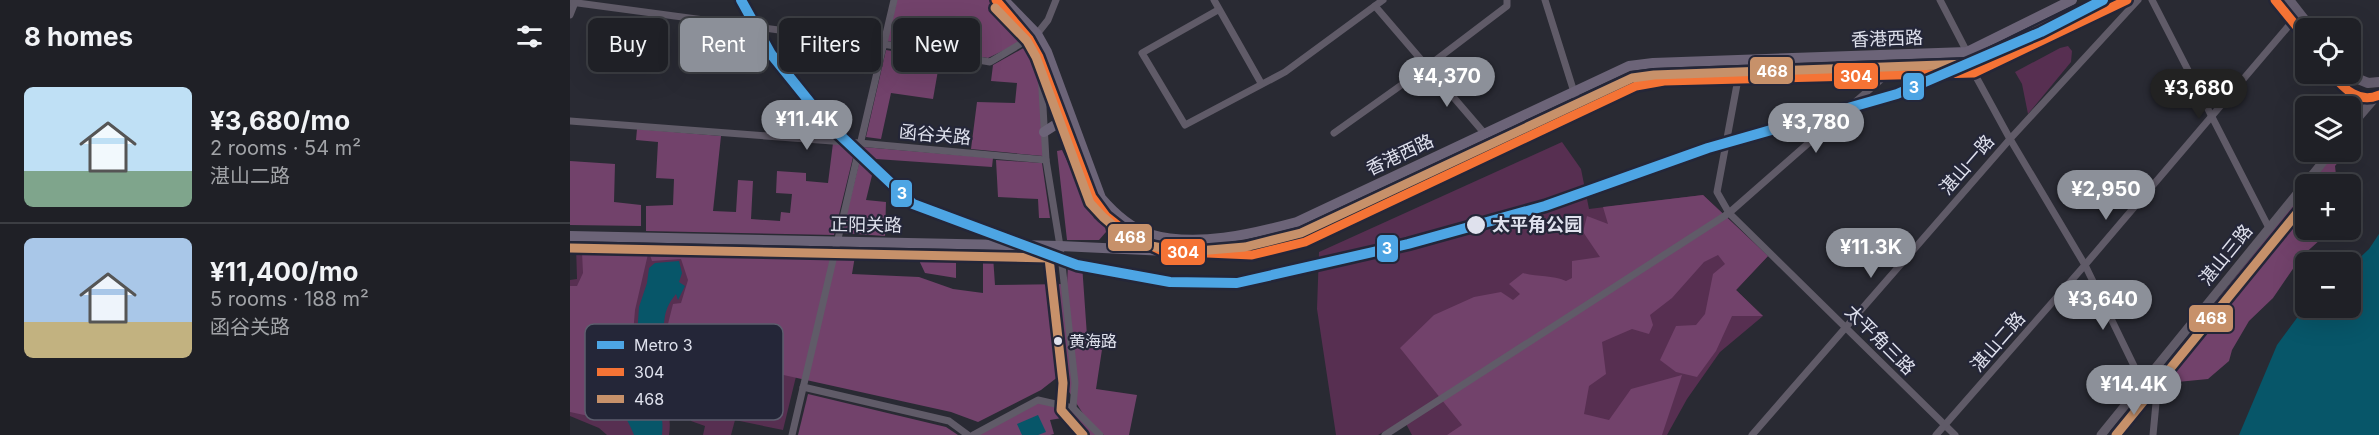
<!DOCTYPE html>
<html lang="en">
<head>
<meta charset="utf-8">
<style>
  body { margin:0; font-family:Inter,"Noto Sans SC",sans-serif; background:#27282e; color:#f1f3f6; height:100vh; display:flex; flex-direction:column; font-size:22px; white-space:nowrap }
  * { box-sizing:border-box; margin:0 }
  p { font-size:20px; color:#a1a3a7 }
  .icon { flex:none; width:33px; height:33px; fill:none; stroke:currentColor; stroke-width:2; stroke-linecap:round; stroke-linejoin:round }
  .map { position:relative; flex:1; overflow:hidden }
  .side { display:flex; flex-direction:column; background:#1f2026; width:570px }
  .side>* { flex:none }
  .hud { position:absolute; left:18px; top:18px; width:570px; height:54px; display:flex; gap:12px }
  .tools { position:absolute; left:1725px; top:18px; display:grid; gap:12px }
  .tools a { display:grid; place-items:center; width:66px; height:66px; border-radius:9px; background:#1f2026; box-shadow:0 6px 24px #0002,0 0 0 2px #3c3e43; font-size:30px }
  .price { position:absolute; translate:-50% -51px; padding:0 14px; border-radius:21px; background:#8c9099; color:#fff; font-size:20px; line-height:39px; filter:drop-shadow(0 2px 3px #0008) }
  .price::after { content:''; position:absolute; left:50%; top:36px; width:18px; height:14px; margin-left:-9px; background:inherit; clip-path:polygon(0 0,100% 0,50% 100%) }
  .price.on { background:#222; color:#fff }
  ul { padding:0; list-style:none }
  li { display:flex; align-items:center; gap:18px; height:150px; padding:0 24px }
  li+li { border-top:2px solid #3c3e43 }
  li span { display:grid; place-items:center; flex:none; width:168px; height:120px; border-radius:9px; color:#555 }
  li>.icon { margin-inline-start:auto }
  span .icon { width:72px; height:72px; fill:#fffc; stroke-width:1 }
  li b { font-size:26px }
  h2 { display:flex; justify-content:space-between; align-items:center; height:72px; padding:0 24px; font-size:26px }
  .pill { padding:0 21px; border-radius:9px; background:#1f2026; box-shadow:0 6px 24px #0002,0 0 0 2px #3c3e43; font-size:21px; line-height:54px }
  .pill.on { background:#8c9099; color:#fff }
  main { display:flex; flex:1; min-height:0 }
  .map>svg:first-child { display:block }
  .green { fill:#572f51 }
  .forest { fill:#72426b }
  .water { fill:#075669 }
  .lines { fill:none; stroke-linecap:round; stroke-linejoin:round }
  .minor { stroke:#605b68; stroke-width:7 }
  .tertiary { stroke:#605b68; stroke-width:9 }
  .secondary { stroke:#645d6e; stroke-width:10 }
  .primary { stroke:#6c6478; stroke-width:10 }
  .bus-1-casing { stroke:#242638; stroke-width:14 }
  .bus-2-casing { stroke:#242638; stroke-width:14 }
  .bus-1 { stroke:#f57335; stroke-width:9 }
  .bus-2 { stroke:#c7916a; stroke-width:9 }
  .metro-1-casing { stroke:#242638; stroke-width:15 }
  .metro-1 { stroke:#4da5e4; stroke-width:10 }
  .stop-dot { fill:#dfe1ed; stroke:#242638; stroke-width:2 }
  .labels { text-anchor:middle; stroke-width:4.5; stroke-linejoin:round; paint-order:stroke }
  .bus-label { font-size:16px; fill:#dfe1ed; stroke:#242638; text-anchor:start }
  .street-label { font-size:18px; fill:#dfe1ed; stroke:#242638 }
  .stop-label { font-size:18px; font-weight:bold; fill:#dfe1ed; stroke:#242638; text-anchor:start }
  .key { fill:#242638; stroke:#5c5e6e; stroke-width:1.5 }
  .key-label { font-size:16px; fill:#dfe1ed }
  .line-badge { stroke:#242638; stroke-width:2 }
  .badge-label { font-size:16px; text-anchor:middle; font-weight:bold; fill:#fff }
</style>
</head>
<body>
<main>
<section class="side">
<h2>8 homes<svg class="icon" aria-label="filters" viewBox="0 0 24 24"><path d="M4 7h16M4 17h16"/><circle cx="9" cy="7" r="2"/><circle cx="15" cy="17" r="2"/></svg></h2>
<ul>
<li><span style="background:linear-gradient(#bfe0f5 70%,#7fa58c 0)"><svg class="icon" aria-label="home" viewBox="0 0 24 24"><path d="M3 11l9-7 9 7M6 9v11h12V9"/></svg></span><div><b>¥3,680/mo</b><p>2 rooms · 54 m²</p><p>湛山二路</p></div></li>
<li><span style="background:linear-gradient(#a9c7e8 70%,#c2b280 0)"><svg class="icon" aria-label="home" viewBox="0 0 24 24"><path d="M3 11l9-7 9 7M6 9v11h12V9"/></svg></span><div><b>¥11,400/mo</b><p>5 rooms · 188 m²</p><p>函谷关路</p></div></li>
</ul>
</section>
<div class="map">
<svg width="1809" height="435" viewBox="0 0 1809 435">
  <rect width="100%" height="100%" fill="#292a33"/>
  <g class="green">
    <path d="M1527,0H1538L1435,53L1432,49Z"/>
    <path d="M1498,46L1502,51L1501,62L1458,114L1452,84L1445,72L1490,48Z"/>
    <path d="M1255,66V73L1088,74L1052,86L1050,81L1088,69Z"/>
    <path d="M992,108L995,113L746,232C707,243 672,249 631,249V244C670,244 705,237 743,227Z"/>
    <path d="M992,142L1011,169L1019,209L1133,195L1198,256L1166,290L1193,316L1150,352L1117,399L1097,435H842L834,420L808,435H766L747,309L749,252Z"/>
    <path d="M6,245L257,249L213,430L165,420L161,435H133L135,426L121,421L133,370L82,357L75,379C92,398 103,408 99,435H37L29,428L0,416V280L7,279Z"/>
  </g>
  <g class="forest">
    <path d="M327,0H419L451,42L418,58L317,41Z"/>
    <path d="M457,46L469,77L473,156L401,149L407,102L445,103L447,83L421,81L423,65Z"/>
    <path d="M316,50L370,59L363,99L321,93L311,139L296,137Z"/>
    <path d="M67,129L151,136L143,211L166,212L168,180L183,181L181,219L210,221L211,212L220,213L222,194L206,193L207,171L236,173V181L258,183L263,143L286,145L264,235L76,231V206L103,205L104,179L86,178L88,142L66,140Z"/>
    <path d="M293,147L423,158L422,167L306,159L296,200L316,202L315,236L272,233Z"/>
    <path d="M492,150L524,218L535,227L536,232L529,240H497L487,151Z"/>
    <path d="M1765,152H1777L1765,166L1767,184H1739Z"/>
    <path d="M426,160L472,163L480,218H469L468,199L428,197Z"/>
    <path d="M0,161L45,164L44,202L71,205V226L0,225Z"/>
    <path d="M1735,189L1736,230H1761L1731,257L1703,298L1679,321L1662,350L1659,361L1638,379L1597,383L1587,376Z"/>
    <path d="M1133,195L1198,256L1166,290L1193,316H1162L1146,351L1127,377L1106,372L1090,360L1106,326L1126,325L1135,314L1143,274L1155,264L1148,255L1134,262L1102,298L1080,315L1083,325L1079,334L1062,329L1032,342L1036,374L1019,386L1014,414L1039,420L1061,389L1112,375L1092,435H877L892,425L830,348L864,315L904,297L931,292L943,300L950,294L939,284L953,273C968,277 982,275 996,281L1002,278V261L1030,257L1013,232L1017,216L1038,224L1033,207Z"/>
    <path d="M77,246L286,250L282,274L349,277L383,289L413,293V262H386V278L355,273L346,254L423,256L425,285L497,284L498,265L512,264L517,336L533,343L526,389L567,395L559,435H534L517,420L489,376L471,390L408,422L381,412L92,348L103,304L111,303L118,280L111,259L82,261Z"/>
    <path d="M34,248L74,249L78,254L65,310L63,334L72,357L68,359C54,355 40,354 26,361L28,379L37,402L19,416L0,412V286H7L13,273L12,252Z"/>
    <path d="M238,394L376,427L388,435H228Z"/>
    <path d="M468,402L502,410L527,435H505V429L492,418L480,420L484,434L480,435H407Z"/>
  </g>
  <g class="water">
    <path d="M1809,234V435H1669L1707,345L1735,307L1780,308L1781,266L1799,249Z"/>
    <path d="M109,261L112,273L109,282L115,286L108,300L106,294C89,314 98,325 89,344L69,341L67,336L69,307L77,283L79,268L85,263Z"/>
    <path d="M62,360L69,370V383C86,398 95,412 92,435H64C57,416 45,403 38,384L45,367Z"/>
    <path d="M468,415L476,432L468,435H452L447,424Z"/>
  </g>
  <g class="lines">
    <g class="minor">
      <path d="M644,0L691,83"/>
      <path d="M975,0L1004,92L1012,110"/>
      <path d="M1370,0L1397,52L1404,73L1440,139L1515,265L1566,370L1580,389L1586,403L1583,435"/>
      <path d="M1582,0L1699,228"/>
      <path d="M0,2L313,44L420,62L467,34L478,20L486,0"/>
      <path d="M805,6L915,134"/>
      <path d="M648,10L572,53L615,125L715,72L813,0"/>
      <path d="M0,15L6,0"/>
      <path d="M459,39L471,72L476,160L490,246L505,383L503,408L530,435"/>
      <path d="M1168,79L1147,192L1159,213L1385,435"/>
      <path d="M0,121L289,143L476,160"/>
      <path d="M764,133L858,66L937,6V0"/>
      <path d="M233,387L379,421L398,435"/>
      <path d="M222,435L324,0"/>
      <path d="M403,435L468,400L503,408"/>
      <path d="M815,435L1159,213L1316,75"/>
      <path d="M1182,435L1440,139L1568,0"/>
      <path d="M1366,435L1515,265L1722,22"/>
    </g>
    <g class="tertiary">
      <path d="M1780,127L1804,99"/>
      <path d="M1531,435L1761,152"/>
    </g>
    <g class="secondary">
      <path d="M1705,0L1736,39"/>
      <path d="M1719,0L1741,28"/>
      <path d="M1762,74C1772,87 1791,107 1809,95"/>
      <path d="M1776,74L1798,83L1809,82"/>
    </g>
    <g class="primary">
      <path d="M434,0L467,34L477,52L531,198C543,212 561,228 579,234C626,248 682,234 727,222L1059,66L1083,63L1397,52L1502,0"/>
      <path d="M474,132L485,125L501,119"/>
      <path d="M0,236L490,246L682,255L735,242L1066,86L1094,81L1404,73L1557,0"/>
    </g>
    <g class="bus-1-casing">
      <g id="bus-1">
        <path d="M426,0L459,39L469,57L522,197L536,216L560,235L592,251L682,255L735,242L1066,86L1094,81L1404,73L1557,0"/>
        <path d="M1705,0L1736,38"/>
        <path d="M1762,74C1774,89 1789,104 1809,95"/>
      </g>
    </g>
    <g class="bus-2-casing">
      <g id="bus-2">
        <path d="M425,8L457,41L466,57L520,203L533,217L553,234L575,245L616,252L675,247L731,233L1062,78L1084,75L1399,64L1507,11"/>
        <path d="M0,248L479,258L493,383L491,410L513,435"/>
        <path d="M1546,435L1736,202"/>
      </g>
    </g>
    <use href="#bus-1" class="bus-1"/>
    <use href="#bus-2" class="bus-2"/>
    <g class="metro-1-casing">
      <path id="metro-1" d="M171,0L201,54L255,121L343,204L507,265L600,282L667,283L838,244L975,206L1138,148L1327,94L1471,32L1533,0"/>
    </g>
    <use href="#metro-1" class="metro-1"/>
  </g>
  <g class="stop-dot">
    <circle cx="906" cy="225" r="10"/>
    <circle cx="488" cy="341" r="5"/>
  </g>
  <g class="labels">
    <g class="bus-label">
      <text x="499" y="347">黄海路</text>
    </g>
    <g class="street-label">
      <text transform="translate(1317 39) rotate(-2)" y="6">香港西路</text>
      <text transform="translate(365 135) rotate(5)" y="6">函谷关路</text>
      <text transform="translate(830 155) rotate(-25)" y="6">香港西路</text>
      <text transform="translate(1397 165) rotate(-49)" y="6">湛山一路</text>
      <text transform="translate(296 225) rotate(1)" y="6">正阳关路</text>
      <text transform="translate(1656 255) rotate(-51)" y="6">湛山三路</text>
      <text transform="translate(1310 340) rotate(45)" y="6">太平角三路</text>
      <text transform="translate(1428 342) rotate(-49)" y="6">湛山二路</text>
    </g>
    <g class="stop-label">
      <text x="922" y="231">太平角公园</text>
    </g>
  </g>
  <rect x="15" y="324" width="198" height="96" rx="9" class="key"/>
  <rect x="27" y="341" width="27" height="8" fill="#4da5e4"/>
  <rect x="27" y="368" width="27" height="8" fill="#f57335"/>
  <rect x="27" y="395" width="27" height="8" fill="#c7916a"/>
  <g class="key-label">
    <text x="64" y="351">Metro 3</text>
    <text x="64" y="378">304</text>
    <text x="64" y="405">468</text>
  </g>
  <g class="line-badge">
    <rect x="1179" y="56" width="45" height="29" rx="6" fill="#c7916a"/>
    <rect x="1263" y="62" width="46" height="28" rx="6" fill="#f57335"/>
    <rect x="1332" y="72" width="23" height="29" rx="6" fill="#4da5e4"/>
    <rect x="320" y="179" width="23" height="29" rx="6" fill="#4da5e4"/>
    <rect x="537" y="223" width="46" height="29" rx="6" fill="#c7916a"/>
    <rect x="806" y="234" width="23" height="29" rx="6" fill="#4da5e4"/>
    <rect x="590" y="238" width="46" height="28" rx="6" fill="#f57335"/>
    <rect x="1618" y="304" width="46" height="29" rx="6" fill="#c7916a"/>
  </g>
  <g class="badge-label">
    <text x="1202" y="77">468</text>
    <text x="1286" y="82">304</text>
    <text x="1344" y="93">3</text>
    <text x="332" y="199">3</text>
    <text x="560" y="243">468</text>
    <text x="817" y="254">3</text>
    <text x="613" y="258">304</text>
    <text x="1641" y="324">468</text>
  </g>
</svg>
<div class="tools">
<a><svg class="icon" aria-label="locate" viewBox="0 0 24 24"><circle cx="12" cy="12" r="6"/><path d="M12 2v4M12 18v4M2 12h4M18 12h4"/></svg></a>
<a><svg class="icon" aria-label="layers" viewBox="0 0 24 24"><path d="M12 4l9 5-9 5-9-5zM3 14l9 5 9-5"/></svg></a>
<a>+</a>
<a>−</a>
</div>
<b class="price" style="left:877px;top:108px">¥4,370</b>
<b class="price on" style="left:1629px;top:120px">¥3,680</b>
<b class="price" style="left:237px;top:151px">¥11.4K</b>
<b class="price" style="left:1246px;top:154px">¥3,780</b>
<b class="price" style="left:1536px;top:221px">¥2,950</b>
<b class="price" style="left:1301px;top:279px">¥11.3K</b>
<b class="price" style="left:1533px;top:331px">¥3,640</b>
<b class="price" style="left:1564px;top:416px">¥14.4K</b>
<div class="hud">
<a class="pill">Buy</a>
<a class="pill on">Rent</a>
<a class="pill">Filters</a>
<a class="pill">New</a>
</div>
</div>
</main>
</body>
</html>
